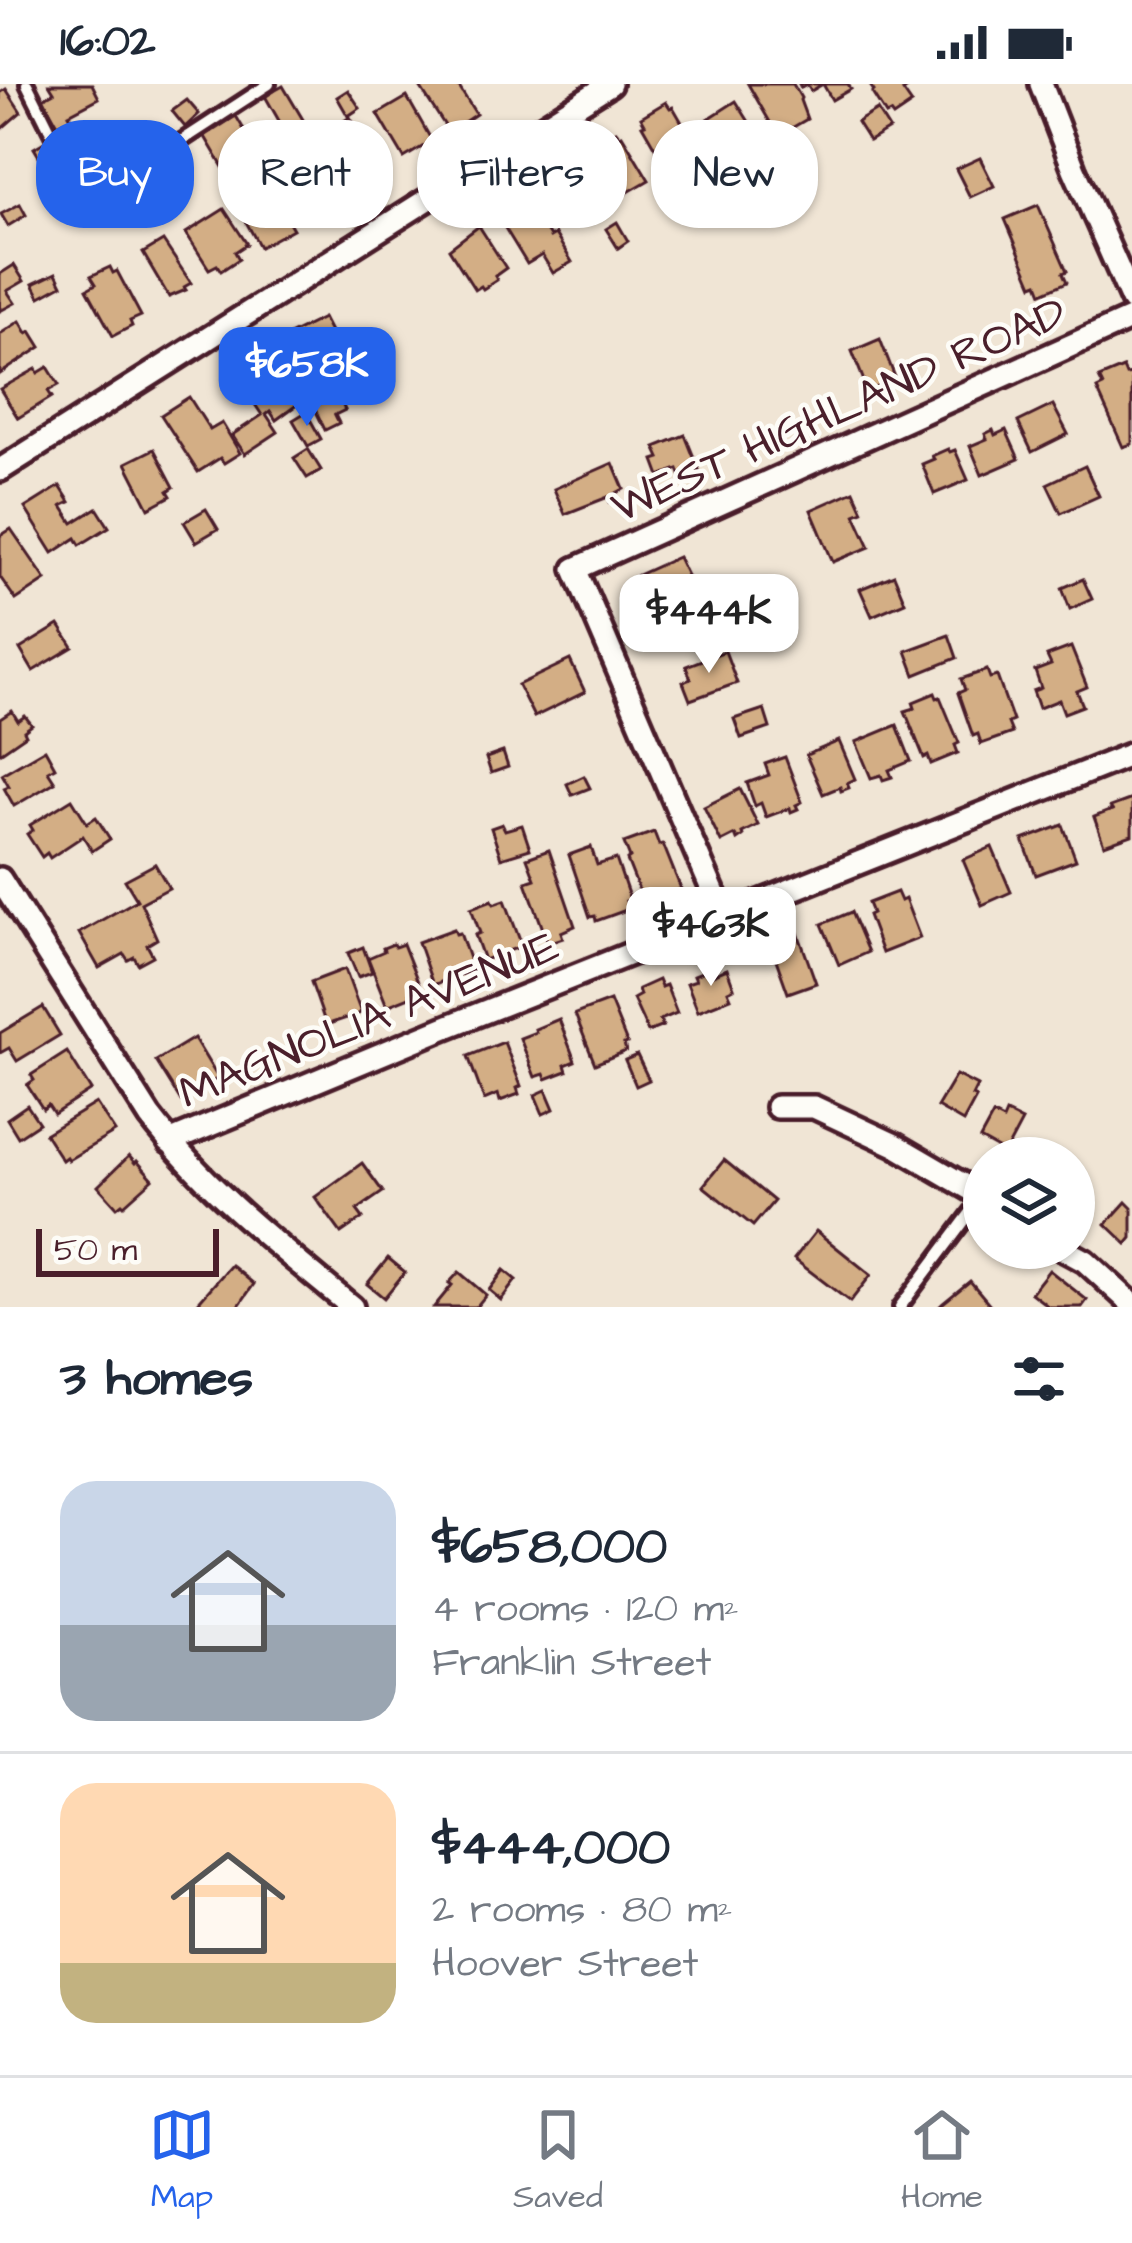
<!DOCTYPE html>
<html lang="en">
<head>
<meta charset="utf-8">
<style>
  body { margin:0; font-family:"Architects Daughter",sans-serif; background:#f2f2f3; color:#1f2937; height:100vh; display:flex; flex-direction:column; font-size:45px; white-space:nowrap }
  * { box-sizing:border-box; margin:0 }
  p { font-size:39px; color:#747a83 }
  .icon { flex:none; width:66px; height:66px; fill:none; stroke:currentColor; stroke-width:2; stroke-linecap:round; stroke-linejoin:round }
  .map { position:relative; height:1223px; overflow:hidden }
  .panel { display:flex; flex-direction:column; background:#fff; flex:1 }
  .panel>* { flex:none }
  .banner { position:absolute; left:36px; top:36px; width:1062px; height:108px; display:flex; gap:24px }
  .buttons { position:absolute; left:963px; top:1053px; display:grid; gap:24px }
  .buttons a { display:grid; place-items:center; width:132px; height:132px; border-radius:50%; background:#fff; box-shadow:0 3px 9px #0004; font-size:60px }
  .scale { position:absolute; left:36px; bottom:30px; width:183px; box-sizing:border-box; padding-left:12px; border:6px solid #4a1f2b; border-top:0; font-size:33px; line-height:42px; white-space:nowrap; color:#4a1f2b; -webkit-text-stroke:9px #fdfcf7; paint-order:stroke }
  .price { position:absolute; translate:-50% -102px; padding:0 27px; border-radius:24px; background:#fff; color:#222; font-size:39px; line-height:78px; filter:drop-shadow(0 3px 6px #0008) }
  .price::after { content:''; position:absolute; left:50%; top:72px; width:36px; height:27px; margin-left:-18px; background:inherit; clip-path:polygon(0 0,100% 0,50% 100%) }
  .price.on { background:#2563eb; color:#fff }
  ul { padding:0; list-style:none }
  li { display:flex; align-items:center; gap:36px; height:300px; padding:0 60px }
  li+li { border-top:3px solid #e0e1e3 }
  li span { display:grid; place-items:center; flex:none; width:336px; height:240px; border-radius:36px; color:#555 }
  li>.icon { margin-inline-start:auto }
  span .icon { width:144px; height:144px; fill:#fffc; stroke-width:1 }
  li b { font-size:51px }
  h2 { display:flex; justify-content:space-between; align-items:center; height:144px; padding:0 60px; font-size:51px }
  .tag { padding:0 42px; border-radius:48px; background:#fff; box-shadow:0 3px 9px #0004; font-size:42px; line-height:108px }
  .tag.on { background:#2563eb; color:#fff }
  .status { display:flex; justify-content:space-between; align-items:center; height:84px; padding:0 60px; background:#fff; direction:ltr }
  .status svg { height:33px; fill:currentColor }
  .tab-bar { display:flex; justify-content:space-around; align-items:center; height:168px; border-top:3px solid #e0e1e3; background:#fff; font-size:33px; color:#747a83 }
  .tab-bar a { display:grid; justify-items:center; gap:6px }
  .tab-bar .on { color:#2563eb }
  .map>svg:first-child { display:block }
  .building { fill:#d3ae85; stroke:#4a1f2b; stroke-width:3 }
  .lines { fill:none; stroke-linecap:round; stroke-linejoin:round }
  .lane-casing { stroke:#4a1f2b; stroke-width:20 }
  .street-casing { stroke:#4a1f2b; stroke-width:30 }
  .lane { stroke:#fdfcf7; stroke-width:10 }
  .street { stroke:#fdfcf7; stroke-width:21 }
  .labels { text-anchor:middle; stroke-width:9; stroke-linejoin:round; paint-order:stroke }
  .street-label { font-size:45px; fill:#4a1f2b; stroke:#fdfcf7 }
</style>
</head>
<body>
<div class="status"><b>16:02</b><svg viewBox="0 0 49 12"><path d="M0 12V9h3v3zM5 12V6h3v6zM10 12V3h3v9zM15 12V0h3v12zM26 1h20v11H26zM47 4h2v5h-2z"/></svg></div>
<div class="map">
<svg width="1132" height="1223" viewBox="0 0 1132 1223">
  <rect width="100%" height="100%" fill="#f0e5d5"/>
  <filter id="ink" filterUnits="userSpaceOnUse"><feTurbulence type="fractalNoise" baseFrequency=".00833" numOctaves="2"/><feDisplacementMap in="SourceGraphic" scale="24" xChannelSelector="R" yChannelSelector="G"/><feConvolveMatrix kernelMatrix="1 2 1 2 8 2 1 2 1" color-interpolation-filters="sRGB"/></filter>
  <g filter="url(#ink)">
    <g class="building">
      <path d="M49,0H92L99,14L69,30L71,34L58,41L43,14L54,8Z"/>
      <path d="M418,0H457L476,30L449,48Z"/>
      <path d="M748,0H793L801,14L800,16L807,35L778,52Z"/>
      <path d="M799,0H848L851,5L832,16L823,0L811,7L807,1L801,4Z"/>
      <path d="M869,0H914L903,7L912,20L893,33L890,29L886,31L872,9L874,7Z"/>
      <path d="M283,2L305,39L286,49L265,12Z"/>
      <path d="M6,5L21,28L0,46V9Z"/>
      <path d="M348,6L360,24L348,32L337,13Z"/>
      <path d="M407,13L432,57L404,74L378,30Z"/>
      <path d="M187,16L199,30L185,43L172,27Z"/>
      <path d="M736,17L756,49L725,68L705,37Z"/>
      <path d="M666,18L670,24L673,23L695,61L693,62L696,68L672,82L670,78L665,81L642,41L645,40L641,33Z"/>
      <path d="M877,26L889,45L869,57L857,38Z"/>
      <path d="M236,32L256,66L247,72L261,97L264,96L293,145L260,163L227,104L233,100L204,51Z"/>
      <path d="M350,33L379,81L375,84L379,90L358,103L354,97L349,100L320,52Z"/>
      <path d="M616,47L620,52L622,51L649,96L618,114L589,63Z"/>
      <path d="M46,57L58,76L46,84L34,64Z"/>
      <path d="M797,61L816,90L797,102L778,72Z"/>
      <path d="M314,68L337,105L330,110L334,117L301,137L277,98L302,83L298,78Z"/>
      <path d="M980,74L994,102L970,113L956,85Z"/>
      <path d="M95,77L106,95L93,103L82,84Z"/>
      <path d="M558,83L563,92L575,84L592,110L561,130L540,94Z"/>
      <path d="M681,101L691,118L678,125L669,108Z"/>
      <path d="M525,113L550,153L555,150L572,178L553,189L542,171L527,180L497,131Z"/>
      <path d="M20,120L26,131L8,142L1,130Z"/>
      <path d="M1038,121L1067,187L1063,189L1067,198L1042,209L1038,199L1033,201L1005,135Z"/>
      <path d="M224,125L247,160L235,168L239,175L221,187L217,181L209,185L186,149Z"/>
      <path d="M617,138L628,157L618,164L606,145Z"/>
      <path d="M479,142L506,184L495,192L497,196L483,205L481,202L475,206L449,165Z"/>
      <path d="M163,157L191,199L184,203L186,206L169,213L143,169Z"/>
      <path d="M14,181L24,197L7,207L15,219L0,227V190Z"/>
      <path d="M110,183L113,189L117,187L141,232L130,237L132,242L113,252L87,205L96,200L91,192Z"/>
      <path d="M56,189L62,201L40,213L33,200Z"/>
      <path d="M323,234L342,271L350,267L361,289L333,302L345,326L335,331L339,339L325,346L298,290L309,285L291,250Z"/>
      <path d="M20,237L27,249L31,247L41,263L0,290V250Z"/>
      <path d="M880,255L896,296L868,307L852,267Z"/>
      <path d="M268,262L305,315L276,336L270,327L266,330L278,348L245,370L232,351L262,331L252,316L259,311L240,281Z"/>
      <path d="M48,283L59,301L48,307L52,313L18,334L0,305L36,285L38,289Z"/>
      <path d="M1123,284L1126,291L1132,290V360L1123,363L1097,305L1103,302L1099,294Z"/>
      <path d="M189,313L210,346L222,339L240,369L224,379L220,374L198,388L161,331Z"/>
      <path d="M1053,321L1068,350L1032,368L1018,338Z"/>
      <path d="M306,328L321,355L308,362L293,336Z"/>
      <path d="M993,346L995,351L1006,346L1019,375L982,391L970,362L987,355L985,350Z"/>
      <path d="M685,351L699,386L681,393L678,385L660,392L654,376L660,374L655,363Z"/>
      <path d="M154,365L174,403L168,407L171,412L149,424L126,379Z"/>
      <path d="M308,365L321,386L307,394L294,374Z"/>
      <path d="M948,365L950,368L955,366L968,396L934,410L922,380L934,375L932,372Z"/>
      <path d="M613,379L624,405L614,410L617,415L610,418L608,413L565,430L554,405Z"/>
      <path d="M1085,382L1099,412L1061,429L1047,400Z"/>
      <path d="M60,402L70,418L62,422L73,439L97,424L109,443L80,461L76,454L53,469L25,424Z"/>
      <path d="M854,407L863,427L855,430L870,463L833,478L811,426Z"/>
      <path d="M206,425L218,445L196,458L184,438Z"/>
      <path d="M11,445L46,496L16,516L0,493V452Z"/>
      <path d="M678,473L692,502L655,520L648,504L643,506L636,492Z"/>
      <path d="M894,491L905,518L872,532L860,505Z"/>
      <path d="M1083,495L1092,515L1070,525L1062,504Z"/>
      <path d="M766,498L780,526L746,542L732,513Z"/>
      <path d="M59,541L73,563L33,587L20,565Z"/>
      <path d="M949,551L957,574L915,591L906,567Z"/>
      <path d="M1071,563L1087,603L1077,607L1083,622L1064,629L1059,616L1039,624L1033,607L1041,604L1035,587L1051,581L1047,572Z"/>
      <path d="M725,567L737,599L690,616L683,598L691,595L686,582Z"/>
      <path d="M570,576L585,608L534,633L518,601Z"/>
      <path d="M987,586L990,594L997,592L1013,637L1008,639L1012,649L981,660L978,650L973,652L958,609L965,606L961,595Z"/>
      <path d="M935,609L937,614L940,613L959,659L955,661L958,669L931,680L928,672L924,674L905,627L915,624L913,618Z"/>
      <path d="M764,625L770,644L741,654L734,635Z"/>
      <path d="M12,627L18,637L25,632L32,641L24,647L26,651L0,669V635Z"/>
      <path d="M897,641L911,677L889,686L892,693L883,696L881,691L871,694L856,658Z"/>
      <path d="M839,657L855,695L847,699L849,704L841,707L840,703L823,710L806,671Z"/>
      <path d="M45,665L55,683L48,687L55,698L14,722L4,704L9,702L2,690Z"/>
      <path d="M503,668L508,683L491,689L486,674Z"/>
      <path d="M785,673L802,718L796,721L798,725L791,728L790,724L766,733L761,719L755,722L747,699L769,691L765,680Z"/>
      <path d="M584,692L590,704L572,711L567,700Z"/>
      <path d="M740,705L758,741L742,749L743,752L737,756L735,751L721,758L704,723Z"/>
      <path d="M72,715L87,739L96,733L110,755L92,767L83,752L50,774L47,769L42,773L27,750L33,746L30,741Z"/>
      <path d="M1132,715V751L1104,761L1094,733L1112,726L1110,723Z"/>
      <path d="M502,740L505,746L522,741L530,765L501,774L491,744Z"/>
      <path d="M1063,741L1076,776L1036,791L1023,756Z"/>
      <path d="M654,748L659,761L663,760L681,805L644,819L627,776L630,774L624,759Z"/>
      <path d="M591,763L597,781L616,775L630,816L626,817L629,825L596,837L595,832L590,833L569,771Z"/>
      <path d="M992,763L1011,808L982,821L963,776Z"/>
      <path d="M549,766L575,842L561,848L563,854L548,859L526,798L535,795L527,774Z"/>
      <path d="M155,780L169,804L141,819L157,855L147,861L153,872L138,880L134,873L128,876L124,870L99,884L79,849L137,816L125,796Z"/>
      <path d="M897,808L901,817L905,815L920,854L882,869L868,831L872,829L868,819Z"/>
      <path d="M492,816L494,820L505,816L522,862L484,876L475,851L480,849L471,824Z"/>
      <path d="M851,828L868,868L839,881L822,840Z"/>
      <path d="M454,845L456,850L460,849L473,886L433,901L418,858Z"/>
      <path d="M798,849L816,899L788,909L770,859Z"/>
      <path d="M393,860L395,863L403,860L422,908L387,922L368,874L384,867L383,864Z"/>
      <path d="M363,863L372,888L358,893L348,869Z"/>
      <path d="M345,885L361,929L326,941L311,898Z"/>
      <path d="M727,885L734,904L728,907L731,914L698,927L687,899L696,896L694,891L707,886L710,892Z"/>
      <path d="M658,896L661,903L666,901L677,929L660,936L663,942L648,948L633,915L640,911L638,905Z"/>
      <path d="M610,917L627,959L624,960L626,967L595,980L575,930Z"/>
      <path d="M43,923L60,951L17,977L9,964L0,969V949Z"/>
      <path d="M559,935L575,977L565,981L567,987L546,995L544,990L535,993L520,954L536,948L535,945Z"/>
      <path d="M194,954L218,994L181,1017L156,977Z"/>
      <path d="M504,958L521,1002L517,1004L519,1010L500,1017L498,1010L484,1016L468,972Z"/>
      <path d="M67,968L91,1006L54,1030L48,1021L43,1025L27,1001L34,996L31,991Z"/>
      <path d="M637,971L649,996L636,1002L625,976Z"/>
      <path d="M956,991L977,1002L972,1012L976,1014L963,1038L937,1023Z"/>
      <path d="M546,1006L554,1025L543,1030L535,1011Z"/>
      <path d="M96,1019L115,1048L68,1076L66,1073L62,1076L45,1050Z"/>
      <path d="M27,1021L39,1039L18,1053L7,1035Z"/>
      <path d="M1006,1029L1022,1037L1005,1069L980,1055L993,1031L1003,1036Z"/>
      <path d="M129,1072L135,1079L137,1077L153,1095L124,1121L122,1119L117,1123L98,1102Z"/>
      <path d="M724,1076L774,1117L753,1142L703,1102Z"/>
      <path d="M362,1079L383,1108L357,1126L363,1134L341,1149L315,1113Z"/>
      <path d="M1126,1118L1132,1124V1154L1127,1160L1106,1140Z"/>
      <path d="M816,1147L871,1191L850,1218L794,1175Z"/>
      <path d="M388,1174L405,1188L384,1214L367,1200Z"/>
      <path d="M231,1181L254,1200L238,1223H194Z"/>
      <path d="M504,1186L516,1196L501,1216L489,1206Z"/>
      <path d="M1049,1186L1087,1216L1082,1223H1049L1031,1209Z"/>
      <path d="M459,1188L486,1211L476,1223H434L452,1201L449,1199Z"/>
      <path d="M970,1197L992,1223H939L943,1219Z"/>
    </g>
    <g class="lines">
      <g class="lane-casing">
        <g id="lane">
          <path d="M27,0L72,90L88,107L106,106L269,0"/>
          <path d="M900,1223L983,1112"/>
        </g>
      </g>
      <g class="street-casing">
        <g id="street">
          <path d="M1041,0L1074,85L1132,216"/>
          <path d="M0,386L610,0"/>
          <path d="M0,795L150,1033C207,1107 281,1164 352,1223"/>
          <path d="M724,833L575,485L1132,234"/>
          <path d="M777,1023H814L895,1061L984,1113"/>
          <path d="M169,1058L444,944L1132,670"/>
          <path d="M1061,1164L1085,1177L1132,1220"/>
        </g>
      </g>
      <use href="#lane" class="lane"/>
      <use href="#street" class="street"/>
    </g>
  </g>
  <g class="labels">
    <g class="street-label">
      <text transform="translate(838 324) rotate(-24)" y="16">WEST HIGHLAND ROAD</text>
      <text transform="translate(368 934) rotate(-22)" y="16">MAGNOLIA AVENUE</text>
    </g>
  </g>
</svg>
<div class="buttons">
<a><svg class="icon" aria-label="layers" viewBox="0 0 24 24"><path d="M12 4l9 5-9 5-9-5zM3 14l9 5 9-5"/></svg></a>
</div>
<div class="scale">50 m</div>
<b class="price on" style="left:307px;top:345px">$658K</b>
<b class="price" style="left:709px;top:592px">$444K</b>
<b class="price" style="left:711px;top:905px">$463K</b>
<div class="banner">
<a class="tag on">Buy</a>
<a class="tag">Rent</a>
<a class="tag">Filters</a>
<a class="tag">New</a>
</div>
</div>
<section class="panel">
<h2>3 homes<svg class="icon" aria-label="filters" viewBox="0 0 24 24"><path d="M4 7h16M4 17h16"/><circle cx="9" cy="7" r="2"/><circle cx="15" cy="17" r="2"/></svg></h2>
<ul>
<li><span style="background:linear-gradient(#c9d6e8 60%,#9aa5b1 0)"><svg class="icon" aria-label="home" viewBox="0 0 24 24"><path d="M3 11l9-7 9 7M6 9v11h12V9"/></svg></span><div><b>$658,000</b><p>4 rooms · 120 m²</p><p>Franklin Street</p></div></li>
<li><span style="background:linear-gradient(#ffd9b3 75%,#c2b280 0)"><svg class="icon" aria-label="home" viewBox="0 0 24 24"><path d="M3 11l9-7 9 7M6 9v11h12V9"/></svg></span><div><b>$444,000</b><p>2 rooms · 80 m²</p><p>Hoover Street</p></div></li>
</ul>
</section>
<nav class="tab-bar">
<a class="on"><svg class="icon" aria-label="map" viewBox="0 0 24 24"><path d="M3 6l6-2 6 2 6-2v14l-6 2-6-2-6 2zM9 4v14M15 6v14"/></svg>Map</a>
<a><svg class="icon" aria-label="saved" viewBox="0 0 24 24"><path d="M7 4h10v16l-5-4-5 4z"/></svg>Saved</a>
<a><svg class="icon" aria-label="home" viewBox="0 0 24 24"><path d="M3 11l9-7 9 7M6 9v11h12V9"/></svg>Home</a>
</nav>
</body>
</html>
